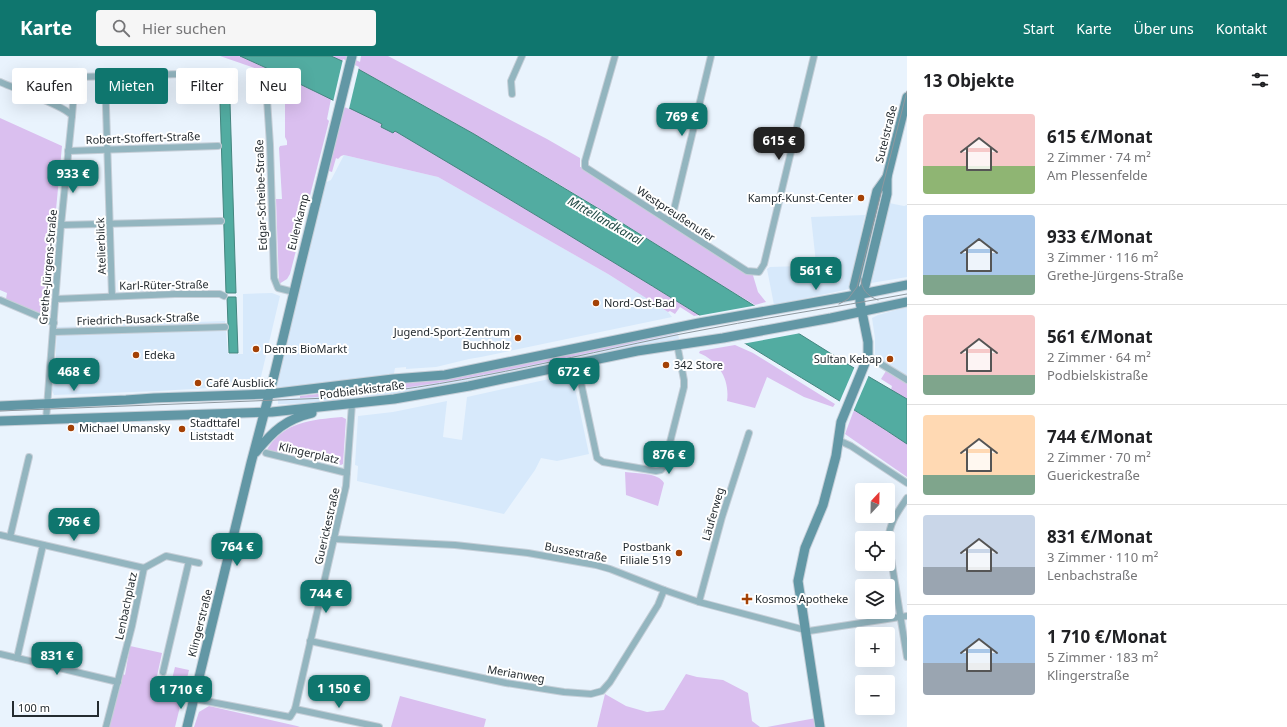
<!DOCTYPE html>
<html lang="de">
<head>
<meta charset="utf-8">
<style>
  body { margin:0; font-family:"Noto Sans",sans-serif; background:#f6f6f6; color:#202124; height:100vh; display:flex; flex-direction:column; font-size:15px; white-space:nowrap }
  * { box-sizing:border-box; margin:0 }
  p { font-size:13px; color:#757577 }
  .icon { flex:none; width:22px; height:22px; fill:none; stroke:currentColor; stroke-width:2; stroke-linecap:round; stroke-linejoin:round }
  .map { position:relative; flex:1; overflow:hidden }
  .sheet { display:flex; flex-direction:column; background:#fff; width:380px }
  .sheet>* { flex:none }
  .banner { position:absolute; left:12px; top:12px; width:380px; height:36px; display:flex; gap:8px }
  .needle { width:26px; rotate:22deg }
  .tools { position:absolute; left:855px; top:427px; display:grid; gap:8px }
  .tools a { display:grid; place-items:center; width:40px; height:40px; border-radius:4px; background:#fff; box-shadow:0 4px 16px #0002; font-size:20px }
  .scale { position:absolute; left:12px; bottom:10px; width:87px; box-sizing:border-box; padding-left:4px; border:2px solid #242b30; border-top:0; font-size:11px; line-height:14px; white-space:nowrap; color:#242b30; -webkit-text-stroke:3px #fff; paint-order:stroke }
  .price { position:absolute; translate:-50% -34px; padding:0 9px; border-radius:8px; background:#0f766e; color:#fff; font-size:13px; line-height:26px; filter:drop-shadow(0 1px 2px #0008) }
  .price::after { content:''; position:absolute; left:50%; top:24px; width:12px; height:9px; margin-left:-6px; background:inherit; clip-path:polygon(0 0,100% 0,50% 100%) }
  .price.selected { background:#222; color:#fff }
  ul { padding:0; list-style:none }
  li { display:flex; align-items:center; gap:12px; height:100px; padding:0 16px }
  li+li { border-top:1px solid #e0e0e0 }
  li span { display:grid; place-items:center; flex:none; width:112px; height:80px; border-radius:4px; color:#555 }
  li>.icon { margin-inline-start:auto }
  span .icon { width:48px; height:48px; fill:#fffc; stroke-width:1 }
  li b { font-size:17px }
  h2 { display:flex; justify-content:space-between; align-items:center; height:48px; padding:0 16px; font-size:17px }
  .chip { padding:0 14px; border-radius:4px; background:#fff; box-shadow:0 4px 16px #0002; font-size:14px; line-height:36px }
  .chip.selected { background:#0f766e; color:#fff }
  header { display:flex; align-items:center; gap:24px; box-sizing:border-box; height:56px; padding:0 20px; background:#0f766e; color:#fff }
  header strong { font-size:19px }
  nav { display:flex; gap:22px; margin-inline-start:auto; font-size:14px }
  .search { width:280px; height:36px; background:#f6f6f6; display:flex; align-items:center; gap:10px; box-sizing:border-box; padding:0 14px; border-radius:4px; color:#757577; font-size:15px }
  main { display:flex; flex:1; min-height:0 }
  .map>svg:first-child { display:block }
  .built { fill:#d7e9fb }
  .green { fill:#dabfef }
  .water { fill:#52aca1; stroke:#44857f }
  .pier { fill:#e9f3fd }
  .lines { fill:none; stroke-linecap:round; stroke-linejoin:round }
  .street-casing { stroke:#c6cfd8; stroke-width:8 }
  .secondary-casing { stroke:#c6cfd8; stroke-width:11 }
  .street { stroke:#93b5bf; stroke-width:6 }
  .secondary { stroke:#6297a5; stroke-width:9 }
  .tram { stroke:#8f989f; stroke-width:1 }
  .poi-dot { fill:#a44105; stroke:#fff; stroke-width:1.5 }
  .labels { text-anchor:middle; stroke-width:4; stroke-linejoin:round; paint-order:stroke }
  .street-label { font-size:11px; fill:#242b30; stroke:#fff }
  .poi-label { font-size:11px; fill:#242b30; stroke:#fff; text-anchor:start }
  .water-label { font-size:12px; font-style:italic; fill:#1f4843; stroke:#fff }
</style>
</head>
<body>
<header>
<strong>Karte</strong>
<div class="search"><svg class="icon" aria-label="search" viewBox="0 0 24 24"><circle cx="10" cy="10" r="6"/><path d="M15 15l6 6"/></svg>Hier suchen</div>
<nav><a>Start</a><a>Karte</a><a>Über uns</a><a>Kontakt</a></nav>
</header>
<main>
<div class="map">
<svg width="907" height="671" viewBox="0 0 907 671">
  <rect width="100%" height="100%" fill="#e9f3fd"/>
  <g class="built">
    <path d="M344,99L438,121L608,218L668,256L672,261L481,301L469,303L436,311L406,313V311L395,312L393,323L277,338L272,330L320,129L331,124Z"/>
    <path d="M889,147L904,150L907,149V221L871,227Z"/>
    <path d="M865,159L849,233L774,249L767,213L770,211L801,210L816,207L811,161Z"/>
    <path d="M272,237L280,240L259,329L158,335L54,339L52,334L55,318L57,271L225,265L228,298H243V238Z"/>
    <path d="M907,251V328L873,305L875,300V282L872,262L878,259Z"/>
    <path d="M678,277L679,283L433,333L360,343L326,347L278,348V343L359,338L461,323Z"/>
    <path d="M572,318L589,398L557,405L541,402L535,414L504,458L357,425L358,410L355,409L358,360L393,356L447,345L443,381L462,384L467,341Z"/>
  </g>
  <g class="green">
    <path d="M220,0H240L273,15L331,43L327,63L329,65L290,218L287,223L279,228L276,143H282L279,92L280,90L287,89V85L285,81V46H290V44L283,35H269L266,16Z"/>
    <path d="M331,0H348L360,6L361,0H388L547,83L580,102V111H585L752,216L758,236L766,246L755,249C705,220 657,188 608,158C523,106 438,56 351,9Z"/>
    <path d="M344,49L382,68L393,77L394,74L557,171L699,259L694,260L680,251L675,258L670,255L668,256L608,218L438,121L344,99L341,100L338,103L336,102L332,116L329,115L328,113Z"/>
    <path d="M0,62L62,90L46,260L6,243L7,237L0,234Z"/>
    <path d="M677,274L678,277C553,304 428,336 300,342V340L378,331L387,328L461,320Z"/>
    <path d="M735,289L753,297L835,348L833,351L804,341L767,321L755,352L727,345C730,324 719,305 699,297L700,295Z"/>
    <path d="M886,315L907,328V343L891,334L892,330L881,323Z"/>
    <path d="M854,354L907,388V421L845,378Z"/>
    <path d="M342,361L346,363L343,408L341,409L301,400L295,402L266,395C284,365 311,364 342,361Z"/>
    <path d="M625,416C637,418 658,416 664,427L658,450L626,439Z"/>
    <path d="M130,590L162,597L157,620H159L158,628H160L162,621L172,623L175,611L189,614L175,671H109L123,618L125,619Z"/>
    <path d="M686,618L697,621L723,624L748,637L752,665L760,671H597L605,638L626,650L647,656L664,654Z"/>
    <path d="M400,640L486,663L484,671H391Z"/>
    <path d="M209,650L297,670L300,671H194L199,656Z"/>
    <path d="M816,662L818,671H767Z"/>
  </g>
  <g class="water">
    <path d="M240,0H331L351,9L474,78L609,159L854,312L907,343V388C852,351 794,318 738,283C624,212 510,143 395,75L393,77L381,71L382,68L273,15Z"/>
    <path d="M219,15H229L236,237H226Z"/>
    <path d="M227,241H236L238,297H229Z"/>
  </g>
  <g class="pier">
    <path d="M343,3L359,11L349,53L333,46Z"/>
    <path d="M758,249L801,277L742,288L697,260Z"/>
    <path d="M855,310L869,319L853,356L839,347Z"/>
  </g>
  <g class="lines">
    <g class="street-casing">
      <g id="street">
        <path d="M615,0L585,105V111L747,215L759,216L764,208L814,0"/>
        <path d="M105,20L112,240"/>
        <path d="M0,26C13,32 66,50 72,60L61,169L46,364"/>
        <path d="M266,28L270,89L274,222L278,232L294,236"/>
        <path d="M512,38L511,25L522,0"/>
        <path d="M72,60L75,24L78,21L215,17"/>
        <path d="M68,95L218,90"/>
        <path d="M671,166L711,0"/>
        <path d="M61,169L221,165"/>
        <path d="M56,243L175,238H220L224,240"/>
        <path d="M0,244L54,267"/>
        <path d="M53,276L225,271"/>
        <path d="M868,300L907,324"/>
        <path d="M577,308L597,402L603,406L656,415L661,414L664,410L684,331V324L677,288"/>
        <path d="M838,384L851,390L907,427"/>
        <path d="M266,397L347,417"/>
        <path d="M907,442C897,457 890,466 888,484L907,601"/>
        <path d="M0,479L144,512"/>
        <path d="M10,481L29,401"/>
        <path d="M334,483L455,489L528,497L596,509L610,513L664,534L699,546L809,575L907,560"/>
        <path d="M699,546L722,461L749,377"/>
        <path d="M310,585L506,627L564,636L591,638L602,635L610,626L658,549L664,534"/>
        <path d="M0,598L118,626"/>
        <path d="M17,602L43,489"/>
        <path d="M163,616L189,505"/>
        <path d="M195,643L290,661L295,653L346,430L352,348"/>
        <path d="M295,653L379,671"/>
        <path d="M106,671L132,570L144,512L166,500L199,507"/>
      </g>
    </g>
    <g class="secondary-casing">
      <g id="secondary">
        <path d="M860,239L854,231L877,135L887,121"/>
        <path d="M0,350L126,344L154,342L269,338L393,323L445,319L699,267L867,237L907,229"/>
        <path d="M0,365L272,356L394,343L469,330L637,295L723,282L831,262L907,246"/>
        <path d="M256,396C273,375 286,363 312,357"/>
        <path d="M187,671L251,407L274,320L300,211L352,0"/>
        <path d="M820,671L798,525L805,492L823,449L836,400L841,366L868,300V286L860,246V239L865,230L887,138V121L907,41"/>
      </g>
    </g>
    <use href="#street" class="street"/>
    <use href="#secondary" class="secondary"/>
    <g class="tram">
      <path d="M861,222C861,233 867,240 878,244"/>
      <path d="M839,248L848,243L857,231L907,35"/>
      <path d="M0,355L328,342C448,332 564,302 681,278C756,263 832,252 907,238"/>
    </g>
  </g>
  <g class="poi-dot">
    <circle cx="861" cy="142" r="4"/>
    <circle cx="596" cy="247" r="4"/>
    <circle cx="518" cy="282" r="4"/>
    <circle cx="256" cy="293" r="4"/>
    <circle cx="136" cy="299" r="4"/>
    <circle cx="890" cy="303" r="4"/>
    <circle cx="666" cy="309" r="4"/>
    <circle cx="198" cy="327" r="4"/>
    <circle cx="71" cy="372" r="4"/>
    <circle cx="182" cy="373" r="4"/>
    <circle cx="679" cy="497" r="4"/>
    <path d="M745 537h4v4h4v4h-4v4h-4v-4h-4v-4h4z"/>
  </g>
  <g class="labels">
    <g class="street-label">
      <text transform="translate(886 78) rotate(-76)" y="4">Sutelstraße</text>
      <text transform="translate(143 82) rotate(-2)" y="4">Robert-Stoffert-Straße</text>
      <text transform="translate(261 139) rotate(-92)" y="4">Edgar-Scheibe-Straße</text>
      <text transform="translate(676 158) rotate(33)" y="4">Westpreußenufer</text>
      <text transform="translate(298 166) rotate(-76)" y="4">Eulenkamp</text>
      <text transform="translate(101 190) rotate(-92)" y="4">Atelierblick</text>
      <text transform="translate(48 211) rotate(-85)" y="4">Grethe-Jürgens-Straße</text>
      <text transform="translate(164 229) rotate(-1)" y="4">Karl-Rüter-Straße</text>
      <text transform="translate(138 263) rotate(-2)" y="4">Friedrich-Busack-Straße</text>
      <text transform="translate(362 334) rotate(-7)" y="4">Podbielskistraße</text>
      <text transform="translate(309 397) rotate(13)" y="4">Klingerplatz</text>
      <text transform="translate(713 458) rotate(-74)" y="4">Läuferweg</text>
      <text transform="translate(327 470) rotate(-77)" y="4">Guerickestraße</text>
      <text transform="translate(576 496) rotate(11)" y="4">Bussestraße</text>
      <text transform="translate(126 550) rotate(-78)" y="4">Lenbachplatz</text>
      <text transform="translate(200 567) rotate(-76)" y="4">Klingerstraße</text>
      <text transform="translate(516 618) rotate(10)" y="4">Merianweg</text>
    </g>
    <g class="poi-label">
      <text x="853" y="146" text-anchor="end">Kampf-Kunst-Center</text>
      <text x="604" y="251">Nord-Ost-Bad</text>
      <text x="510" y="280" text-anchor="end">Jugend-Sport-Zentrum<tspan x="510" dy="13">Buchholz</tspan></text>
      <text x="264" y="297">Denns BioMarkt</text>
      <text x="144" y="303">Edeka</text>
      <text x="882" y="307" text-anchor="end">Sultan Kebap</text>
      <text x="674" y="313">342 Store</text>
      <text x="206" y="331">Café Ausblick</text>
      <text x="190" y="371">Stadttafel<tspan x="190" dy="13">Liststadt</tspan></text>
      <text x="79" y="376">Michael Umansky</text>
      <text x="671" y="495" text-anchor="end">Postbank<tspan x="671" dy="13">Filiale 519</tspan></text>
      <text x="755" y="547">Kosmos Apotheke</text>
    </g>
    <g class="water-label">
      <text transform="translate(605 165) rotate(30)" y="4">Mittellandkanal</text>
    </g>
  </g>
</svg>
<div class="tools">
<a><svg class="needle" viewBox="-14 -14 28 28"><path d="M0-13l5 13h-10z" fill="#e53935"/><path d="M0 13l5-13h-10z" fill="#757577"/></svg></a>
<a><svg class="icon" aria-label="locate" viewBox="0 0 24 24"><circle cx="12" cy="12" r="6"/><path d="M12 2v4M12 18v4M2 12h4M18 12h4"/></svg></a>
<a><svg class="icon" aria-label="layers" viewBox="0 0 24 24"><path d="M12 4l9 5-9 5-9-5zM3 14l9 5 9-5"/></svg></a>
<a>+</a>
<a>−</a>
</div>
<div class="scale">100 m</div>
<b class="price" style="left:682px;top:81px">769 €</b>
<b class="price selected" style="left:779px;top:105px">615 €</b>
<b class="price" style="left:73px;top:138px">933 €</b>
<b class="price" style="left:816px;top:235px">561 €</b>
<b class="price" style="left:74px;top:336px">468 €</b>
<b class="price" style="left:574px;top:336px">672 €</b>
<b class="price" style="left:669px;top:419px">876 €</b>
<b class="price" style="left:74px;top:486px">796 €</b>
<b class="price" style="left:237px;top:511px">764 €</b>
<b class="price" style="left:326px;top:558px">744 €</b>
<b class="price" style="left:57px;top:620px">831 €</b>
<b class="price" style="left:339px;top:653px">1 150 €</b>
<b class="price" style="left:181px;top:654px">1 710 €</b>
<div class="banner">
<a class="chip">Kaufen</a>
<a class="chip selected">Mieten</a>
<a class="chip">Filter</a>
<a class="chip">Neu</a>
</div>
</div>
<section class="sheet">
<h2>13 Objekte<svg class="icon" aria-label="filters" viewBox="0 0 24 24"><path d="M4 7h16M4 17h16"/><circle cx="9" cy="7" r="2"/><circle cx="15" cy="17" r="2"/></svg></h2>
<ul>
<li><span style="background:linear-gradient(#f6c9c9 65%,#8fb573 0)"><svg class="icon" aria-label="home" viewBox="0 0 24 24"><path d="M3 11l9-7 9 7M6 9v11h12V9"/></svg></span><div><b>615 €/Monat</b><p>2 Zimmer · 74 m²</p><p>Am Plessenfelde</p></div></li>
<li><span style="background:linear-gradient(#a9c7e8 75%,#7fa58c 0)"><svg class="icon" aria-label="home" viewBox="0 0 24 24"><path d="M3 11l9-7 9 7M6 9v11h12V9"/></svg></span><div><b>933 €/Monat</b><p>3 Zimmer · 116 m²</p><p>Grethe-Jürgens-Straße</p></div></li>
<li><span style="background:linear-gradient(#f6c9c9 75%,#7fa58c 0)"><svg class="icon" aria-label="home" viewBox="0 0 24 24"><path d="M3 11l9-7 9 7M6 9v11h12V9"/></svg></span><div><b>561 €/Monat</b><p>2 Zimmer · 64 m²</p><p>Podbielskistraße</p></div></li>
<li><span style="background:linear-gradient(#ffd9b3 75%,#7fa58c 0)"><svg class="icon" aria-label="home" viewBox="0 0 24 24"><path d="M3 11l9-7 9 7M6 9v11h12V9"/></svg></span><div><b>744 €/Monat</b><p>2 Zimmer · 70 m²</p><p>Guerickestraße</p></div></li>
<li><span style="background:linear-gradient(#c9d6e8 65%,#9aa5b1 0)"><svg class="icon" aria-label="home" viewBox="0 0 24 24"><path d="M3 11l9-7 9 7M6 9v11h12V9"/></svg></span><div><b>831 €/Monat</b><p>3 Zimmer · 110 m²</p><p>Lenbachstraße</p></div></li>
<li><span style="background:linear-gradient(#a9c7e8 60%,#9aa5b1 0)"><svg class="icon" aria-label="home" viewBox="0 0 24 24"><path d="M3 11l9-7 9 7M6 9v11h12V9"/></svg></span><div><b>1 710 €/Monat</b><p>5 Zimmer · 183 m²</p><p>Klingerstraße</p></div></li>
</ul>
</section>
</main>
</body>
</html>
